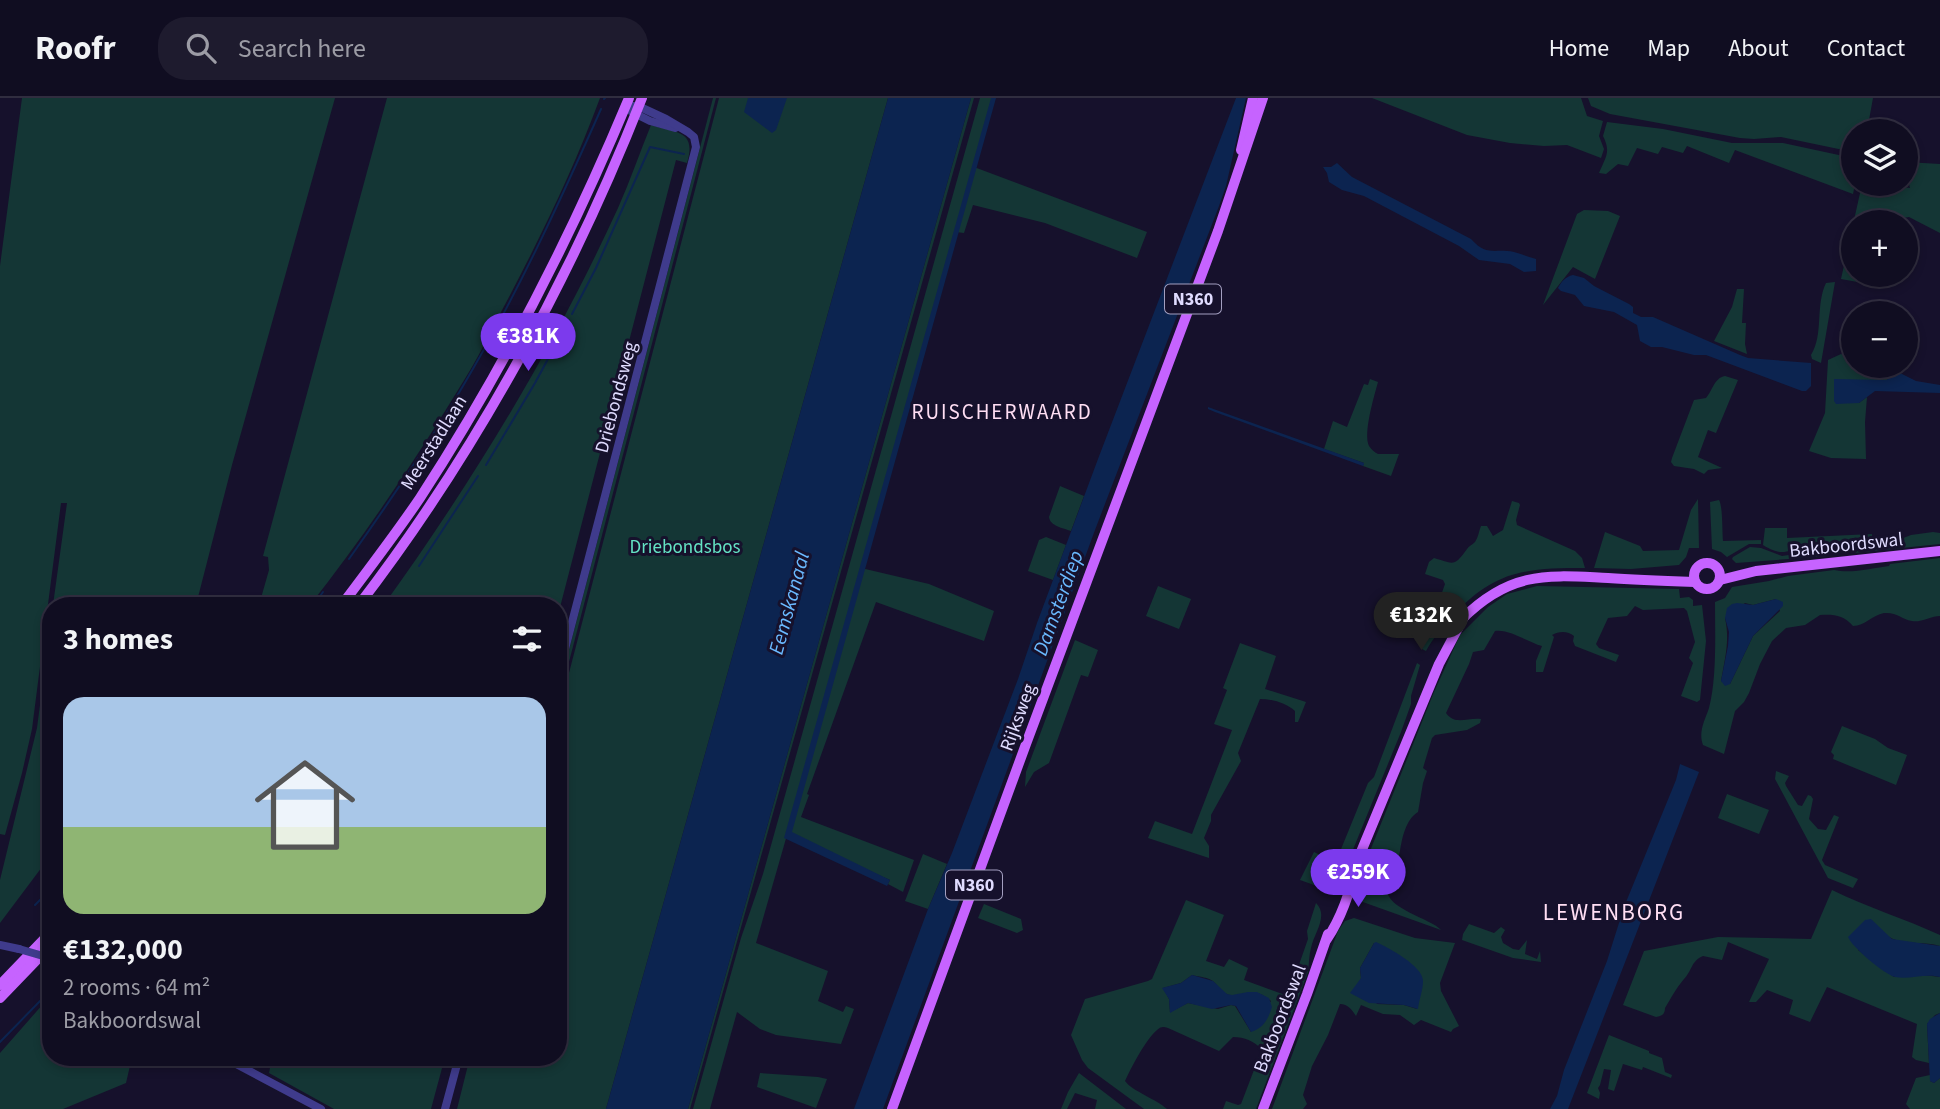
<!DOCTYPE html>
<html lang="en">
<head>
<meta charset="utf-8">
<style>
  body { margin:0; font-family:"Source Sans 3",sans-serif; background:#1e1b2e; color:#f1f3f6; height:100vh; display:flex; flex-direction:column; font-size:26px; white-space:nowrap }
  * { box-sizing:border-box; margin:0 }
  p { font-size:23px; color:#9c9ca5 }
  .icon { flex:none; width:38px; height:38px; fill:none; stroke:currentColor; stroke-width:2; stroke-linecap:round; stroke-linejoin:round }
  .map { position:relative; flex:1; overflow:hidden }
  .sheet { position:absolute; left:42px; top:499px; width:525px; height:469px; display:flex; flex-direction:column; background:#100d21; border-radius:28px; box-shadow:0 4px 10px #0003,0 0 0 2px #302d3f }
  .sheet>* { flex:none }
  .tools { position:absolute; left:1841px; top:21px; display:grid; gap:14px }
  .tools a { display:grid; place-items:center; width:77px; height:77px; border-radius:50%; background:#100d21; box-shadow:0 4px 10px #0003,0 0 0 2px #302d3f; font-size:35px }
  .price { position:absolute; translate:-50% -60px; padding:0 16px; border-radius:24px; background:#7c3aed; color:#fff; font-size:23px; line-height:46px; filter:drop-shadow(0 2px 4px #0008) }
  .price::after { content:''; position:absolute; left:50%; top:42px; width:21px; height:16px; margin-left:-10px; background:inherit; clip-path:polygon(0 0,100% 0,50% 100%) }
  .price.selected { background:#222; color:#fff }
  ul { padding:0; list-style:none }
  li { display:grid; align-content:center; gap:14px; height:371px; padding:0 21px }
  li+li { border-top:2px solid #302d3f }
  li span { display:grid; place-items:center; height:217px; border-radius:21px; color:#555 }
  li>.icon { margin-inline-start:auto }
  span .icon { width:126px; height:126px; fill:#fffc; stroke-width:1 }
  li b { font-size:30px }
  h2 { display:flex; justify-content:space-between; align-items:center; height:84px; padding:0 21px; font-size:30px }
  header { display:flex; align-items:center; gap:42px; box-sizing:border-box; height:98px; padding:0 35px; background:#100d21; border-bottom:2px solid #302d3f }
  header strong { font-size:33px }
  nav { display:flex; gap:38px; margin-inline-start:auto; font-size:24px }
  .search { width:490px; height:63px; background:#1e1b2e; display:flex; align-items:center; gap:18px; box-sizing:border-box; padding:0 24px; border-radius:28px; color:#9c9ca5; font-size:26px }
  .map>svg:first-child { display:block }
  .green { fill:#143635; fill-rule:evenodd }
  .water { fill:#0c2450 }
  .lines { fill:none; stroke-linecap:round; stroke-linejoin:round }
  .stream { stroke:#0c2450; stroke-width:2 }
  .minor { stroke:#3f3b8c; stroke-width:8 }
  .major { stroke:#c663ff; stroke-width:10 }
  .minor-bridge { stroke:#3f3b8c; stroke-width:8 }
  .labels { text-anchor:middle; stroke-width:6; stroke-linejoin:round; paint-order:stroke }
  .shield { fill:#16112c; stroke:#a39fc0; stroke-width:2 }
  .shield-label { font-size:18px; font-weight:bold; fill:#e0dcff }
  .street-label { font-size:19px; fill:#e0dcff; stroke:#16112c }
  .park-label { font-size:19px; fill:#64e3c4; stroke:#16112c }
  .neighbourhood-label { font-size:21px; letter-spacing:2px; fill:#ffdef3; stroke:#16112c }
  .water-label { font-size:21px; font-style:italic; fill:#6ab9ff; stroke:#16112c }
  .quarter-label { font-size:23px; letter-spacing:2px; fill:#ffdef3; stroke:#16112c }
</style>
</head>
<body>
<header>
<strong>Roofr</strong>
<div class="search"><svg class="icon" aria-label="search" viewBox="0 0 24 24"><circle cx="10" cy="10" r="6"/><path d="M15 15l6 6"/></svg>Search here</div>
<nav><a>Home</a><a>Map</a><a>About</a><a>Contact</a></nav>
</header>
<div class="map">
<svg width="1940" height="1011" viewBox="0 0 1940 1011">
  <rect width="100%" height="100%" fill="#16112c"/>
  <g class="green">
    <path d="M22,0H335L232,367L196,507H53L67,405H61L32,631L22,675L5,737L0,736V168Z"/>
    <path d="M387,0H600C575,68 543,134 509,199C495,225 482,253 466,279C418,358 367,435 310,507H259L269,472L268,459L263,458Z"/>
    <path d="M713,0H716L558,606V594Z"/>
    <path d="M719,0H888L606,1011H457L470,959H558V617Z"/>
    <path d="M971,0H974L690,1011H688Z"/>
    <path d="M980,0H993L974,69L1147,134L1137,160L1045,125L973,107L964,135L956,134L861,470L929,486L994,513L984,543L876,504L807,696L809,697L801,719L914,762L903,794L888,786L890,782L787,737L756,845L828,873L818,903L843,914L846,908L854,911L841,946L776,937L760,931L737,914L710,1011H693L741,840L763,776Z"/>
    <path d="M1372,0H1581L1587,18L1603,23L1599,38L1604,51L1601,60L1567,47L1544,48L1510,45L1467,37Z"/>
    <path d="M1588,0H1873L1867,33H1853V54L1781,39L1754,41L1740,40L1610,16L1591,8Z"/>
    <path d="M1607,24L1663,31L1732,45H1783L1848,59L1853,61V86H1855L1853,96L1735,52L1729,65L1687,48L1683,55L1662,49L1658,56L1637,50L1628,68L1618,66L1606,76L1599,75C1606,58 1611,54 1603,38Z"/>
    <path d="M651,27C676,35 697,32 687,65L676,62L558,517V508H407L408,503H405L403,507L383,508C473,383 554,250 618,110C630,83 640,54 651,27Z"/>
    <path d="M1906,64L1940,66V135L1909,119L1892,122L1889,124H1853V177H1866L1863,185L1841,181L1862,86H1882L1910,90L1906,75Z"/>
    <path d="M1584,112L1608,113L1620,118L1595,181L1573,169L1543,207L1577,116Z"/>
    <path d="M1835,184L1821,265L1812,261L1811,257C1824,236 1815,208 1826,185Z"/>
    <path d="M1737,191H1744L1742,225H1746L1745,246L1747,256L1714,243L1732,209Z"/>
    <path d="M1841,256L1853,261V268H1871L1889,274L1887,282H1834V303L1859,305L1867,299L1865,324L1866,361L1831,360L1809,353L1825,315L1828,262Z"/>
    <path d="M1725,278L1738,282L1716,335L1708,332L1698,359L1722,370L1708,372L1704,376L1694,371L1674,368L1671,364L1672,360L1694,302L1706,300C1713,292 1714,280 1725,278Z"/>
    <path d="M1370,281L1378,284C1374,299 1363,335 1369,348C1372,352 1374,354 1378,356H1399L1391,378L1363,368L1364,365L1324,351L1333,323L1347,329L1364,286L1368,287Z"/>
    <path d="M1060,388L1084,398L1071,433C1063,430 1050,428 1049,419Z"/>
    <path d="M1698,401L1699,450H1689L1686,459L1679,467L1631,471L1594,470L1605,434L1640,448L1643,453L1679,452L1691,412Z"/>
    <path d="M1719,402C1723,409 1722,433 1723,443L1761,442V446H1749L1727,459L1721,454L1712,451L1710,404Z"/>
    <path d="M1512,403L1519,405L1520,407L1516,422L1517,427L1575,453L1582,460L1585,470C1527,470 1494,472 1453,518C1443,529 1433,540 1426,553L1422,551L1445,486L1443,482L1425,476L1429,464L1434,460C1454,466 1454,469 1467,451C1469,448 1472,447 1475,444C1478,440 1479,433 1481,428H1487L1493,438L1503,432Z"/>
    <path d="M1765,430H1787V440L1872,436V443C1858,450 1845,457 1829,455C1821,455 1814,451 1806,451C1785,451 1784,460 1763,447Z"/>
    <path d="M1933,434L1940,435V446L1854,455L1872,445L1893,444L1911,437Z"/>
    <path d="M1046,439L1066,447L1053,482L1028,473L1039,442Z"/>
    <path d="M1750,449L1761,450L1782,458L1809,454L1829,458L1736,465L1732,461L1733,459Z"/>
    <path d="M1940,460V518C1931,518 1920,525 1912,523C1901,521 1897,514 1884,515C1872,517 1865,528 1853,528C1844,517 1833,516 1820,517L1805,527L1786,530L1772,543L1760,566L1749,595L1744,604L1735,613L1724,656L1703,647C1698,634 1705,622 1709,610C1717,580 1715,536 1715,504L1725,500L1732,489L1769,483L1788,478L1834,472C1851,476 1873,470 1889,468L1890,466ZM1776,501L1780,513L1753,538L1730,586L1721,583C1725,561 1730,542 1725,520L1745,505L1753,507Z"/>
    <path d="M1158,488L1191,501L1179,531L1146,518Z"/>
    <path d="M1537,488L1679,491L1680,500L1689,499L1693,502V508L1702,507L1706,543L1700,602L1697,604L1681,598L1693,565L1689,560L1695,544L1687,513L1684,510L1643,512L1635,508L1627,518L1608,520L1596,546L1599,550L1619,557L1616,564L1575,548L1573,543L1574,538C1568,533 1559,533 1552,537L1554,539L1543,574H1536V563L1542,548C1527,544 1510,531 1495,533L1484,552L1473,554L1469,566L1446,615C1455,628 1468,619 1481,621L1480,625L1467,632L1435,637L1432,640L1423,670L1427,673L1423,685L1418,714C1406,721 1402,740 1400,753C1398,765 1389,777 1387,790C1385,811 1430,820 1441,832L1360,803L1359,796L1366,775L1368,758L1434,594L1460,537L1488,509L1507,496Z"/>
    <path d="M51,522V743L45,765L0,825V782L37,630Z"/>
    <path d="M1075,542L1098,552L1088,579L1081,577L1049,665L1034,674L1025,689L1026,674Z"/>
    <path d="M1240,545L1276,558L1265,591L1306,604L1298,624H1295V613C1286,605 1272,601 1260,601L1238,655L1241,663L1211,717V723L1204,740L1209,748V760L1148,740L1155,723L1192,736L1232,632L1214,626L1227,592L1223,590Z"/>
    <path d="M1417,565L1420,567L1411,598V606L1401,634L1343,776L1331,791L1328,792L1300,782L1314,754L1330,762L1337,761L1368,685L1374,679Z"/>
    <path d="M1842,628L1875,641L1888,650L1907,657L1896,687L1833,661L1834,657L1831,654Z"/>
    <path d="M1776,673L1789,678L1785,685L1786,688L1798,707L1802,708L1808,697L1811,698L1813,701L1809,721L1818,731L1826,732L1834,717L1839,719L1822,762L1825,767L1858,781L1853,790L1828,780L1775,681Z"/>
    <path d="M1727,696L1769,712L1759,736L1718,720Z"/>
    <path d="M923,756L947,766L928,811L905,803Z"/>
    <path d="M1832,792C1867,809 1905,821 1940,837V848C1925,843 1907,847 1893,841C1884,837 1877,827 1870,821L1858,852L1894,879L1924,877L1940,879V915L1935,917L1927,926L1929,965L1916,962L1912,959L1917,926L1827,889L1810,924L1789,916L1793,902L1767,892L1756,904H1749L1769,861L1728,844L1722,862L1703,858C1691,863 1692,873 1684,881C1677,889 1671,900 1665,910C1665,916 1662,918 1656,919L1623,907L1644,853L1718,839L1811,841Z"/>
    <path d="M1186,802L1224,817L1206,863L1224,869L1229,861L1248,870L1244,882L1288,898L1308,841L1307,833L1316,805C1329,818 1314,835 1311,850C1309,857 1309,866 1308,874L1256,1011H1223L1226,1003L1238,1007L1241,1006L1262,951C1253,943 1245,939 1233,939L1219,953L1168,930C1163,929 1162,928 1157,932C1146,941 1131,970 1125,983C1132,993 1156,1001 1167,1011H1144L1088,970L1082,962L1071,937L1085,901L1148,883L1152,881ZM1192,877C1200,879 1208,879 1214,884C1218,888 1221,894 1227,896C1241,902 1252,885 1271,903L1251,934L1235,908L1231,907L1218,911L1188,905L1170,914L1169,901L1163,890L1181,885Z"/>
    <path d="M984,806L1021,821L1023,832L1017,835L978,820Z"/>
    <path d="M1354,820L1415,840L1455,845L1440,885L1441,893L1459,928L1453,931L1451,934L1421,922L1414,927L1400,917L1383,916L1361,907L1356,918C1352,912 1348,906 1340,906L1328,937L1312,968L1303,997L1307,1006L1303,1011H1272L1338,833L1345,823ZM1374,845L1417,911L1404,907L1377,906L1360,883L1361,880L1360,870Z"/>
    <path d="M1469,826L1494,835L1501,829L1505,832L1501,839L1503,845L1513,851L1519,852L1527,842L1525,856L1537,861L1540,853L1541,864L1513,860L1462,842L1463,836Z"/>
    <path d="M51,897V912L42,951L51,953V959H132L126,985L63,1011H0V955Z"/>
    <path d="M1609,937L1649,953V955L1662,960L1665,974L1672,977L1671,980L1643,969L1642,972L1623,966L1614,993L1608,991L1611,972L1604,971L1600,987L1598,990L1600,995L1599,1001L1587,995Z"/>
    <path d="M272,959H445L431,1011H334L269,975Z"/>
    <path d="M760,975L818,979L827,981L816,1010L757,989Z"/>
    <path d="M1079,975L1126,1011H1095L1097,1002L1075,995L1067,1011H1061L1068,994Z"/>
    <path d="M1930,977V983L1934,985L1940,980V1011H1910L1906,1006L1916,980Z"/>
  </g>
  <g class="water">
    <path d="M748,0H787L776,32L772,35L744,14Z"/>
    <path d="M888,0H971L688,1011H606Z"/>
    <path d="M991,0H996L792,734L890,782L887,788L784,740Z"/>
    <path d="M1236,0H1246L1226,88L1219,108L1095,432L883,1011H854L928,811L952,755L1018,581L1037,525L1098,361Z"/>
    <path d="M1337,65L1352,79L1471,141C1487,159 1494,150 1514,154C1521,156 1529,159 1536,161V173L1524,174L1510,166L1479,162L1459,148L1364,98L1342,92L1329,84L1327,75L1323,69H1331Z"/>
    <path d="M1573,177L1584,180L1594,188L1629,206L1633,209V215L1641,219H1653L1740,257L1748,260L1811,265V288L1806,293H1802L1706,257H1694L1662,249H1651L1640,243L1637,227L1614,214L1584,208L1575,197L1561,193L1558,190C1562,183 1565,179 1573,177Z"/>
    <path d="M1890,270L1916,283L1940,287V295L1875,293L1859,305L1836,306L1834,303V281L1887,282Z"/>
    <path d="M1208,309L1364,365V366L1363,368L1215,314L1208,311Z"/>
    <path d="M1776,501L1783,504V508L1753,538L1730,586L1725,588L1721,583L1728,548L1729,534L1725,520L1727,510L1732,506L1737,505L1753,507Z"/>
    <path d="M1680,666L1699,674L1568,1011H1550L1557,998L1564,972L1607,863L1624,809L1676,682Z"/>
    <path d="M1871,821L1892,841L1940,848V879C1925,875 1909,882 1895,879C1884,876 1852,849 1848,839L1865,822Z"/>
    <path d="M1376,844C1389,850 1423,868 1423,883C1423,892 1419,902 1418,911L1404,907L1369,905L1350,895L1361,880L1360,870L1374,845Z"/>
    <path d="M1192,877L1213,883L1227,896L1232,897L1248,894H1257L1269,900L1272,909C1268,921 1264,930 1251,934L1236,908L1231,907L1212,911L1188,905L1170,915L1169,901L1162,890L1181,885Z"/>
    <path d="M1940,915V980L1934,985L1930,983L1927,926L1930,921Z"/>
  </g>
  <g class="lines">
    <g class="stream">
      <path d="M604,1L605,0"/>
      <path d="M572,216L596,170L650,49L684,56"/>
      <path d="M486,367L535,285L569,222"/>
      <path d="M349,461C393,399 436,336 474,269C522,186 562,99 601,11"/>
      <path d="M419,468L478,378"/>
      <path d="M313,508L323,494"/>
      <path d="M35,807L51,791"/>
      <path d="M0,944L44,899"/>
    </g>
    <g class="minor">
      <path d="M632,14L650,23L675,30"/>
      <path d="M558,578L696,49L694,39L688,34L666,21L638,8H625"/>
      <path d="M0,847L19,851"/>
      <path d="M223,959L321,1011"/>
      <path d="M445,1011L459,959"/>
    </g>
    <g class="major">
      <path d="M1241,52L1253,0"/>
      <circle cx="1707" cy="478" r="13"/>
      <path d="M1720,482L1756,473L1940,453"/>
      <path d="M341,508C368,472 395,437 420,400C502,274 571,139 629,0"/>
      <path d="M358,508C475,356 572,178 642,0"/>
      <path d="M1462,521C1480,503 1501,488 1527,482C1553,476 1582,479 1608,480C1637,482 1666,483 1695,484"/>
      <path d="M1327,841C1341,820 1351,791 1356,766L1439,566L1465,517"/>
      <path d="M0,887L51,834"/>
      <path d="M0,900L51,847"/>
      <path d="M892,1011L1026,646L1218,133L1263,0"/>
      <path d="M1263,1011L1307,896L1328,836"/>
    </g>
    <path class="minor-bridge" d="M19,851L50,860"/>
  </g>
  <g class="labels">
    <g class="shield">
      <rect x="1165" y="186.5" width="56" height="29" rx="5"/>
      <rect x="946" y="772.5" width="56" height="29" rx="5"/>
    </g>
    <g class="shield-label">
      <text x="1193" y="207">N360</text>
      <text x="974" y="793">N360</text>
    </g>
    <g class="street-label">
      <text transform="translate(615 299) rotate(-75)" y="7">Driebondsweg</text>
      <text transform="translate(433 344) rotate(-58)" y="7">Meerstadlaan</text>
      <text transform="translate(1846 446) rotate(-6)" y="7">Bakboordswal</text>
      <text transform="translate(1017 619) rotate(-70)" y="7">Rijksweg</text>
      <text transform="translate(1279 920) rotate(-69)" y="7">Bakboordswal</text>
    </g>
    <g class="park-label">
      <text x="685" y="455">Driebondsbos</text>
    </g>
    <g class="neighbourhood-label">
      <text x="1002" y="321">RUISCHERWAARD</text>
    </g>
    <g class="water-label">
      <text transform="translate(789 505) rotate(-75)" y="7">Eemskanaal</text>
      <text transform="translate(1058 505) rotate(-70)" y="7">Damsterdiep</text>
    </g>
    <g class="quarter-label">
      <text x="1614" y="822">LEWENBORG</text>
    </g>
  </g>
</svg>
<div class="tools">
<a><svg class="icon" aria-label="layers" viewBox="0 0 24 24"><path d="M12 4l9 5-9 5-9-5zM3 14l9 5 9-5"/></svg></a>
<a>+</a>
<a>−</a>
</div>
<b class="price" style="left:528px;top:275px">€381K</b>
<b class="price selected" style="left:1421px;top:554px">€132K</b>
<b class="price" style="left:1358px;top:811px">€259K</b>
<section class="sheet">
<h2>3 homes<svg class="icon" aria-label="filters" viewBox="0 0 24 24"><path d="M4 7h16M4 17h16"/><circle cx="9" cy="7" r="2"/><circle cx="15" cy="17" r="2"/></svg></h2>
<ul>
<li><span style="background:linear-gradient(#a9c7e8 60%,#8fb573 0)"><svg class="icon" aria-label="home" viewBox="0 0 24 24"><path d="M3 11l9-7 9 7M6 9v11h12V9"/></svg></span><div><b>€132,000</b><p>2 rooms · 64 m²</p><p>Bakboordswal</p></div></li>
</ul>
</section>
</div>
</body>
</html>
